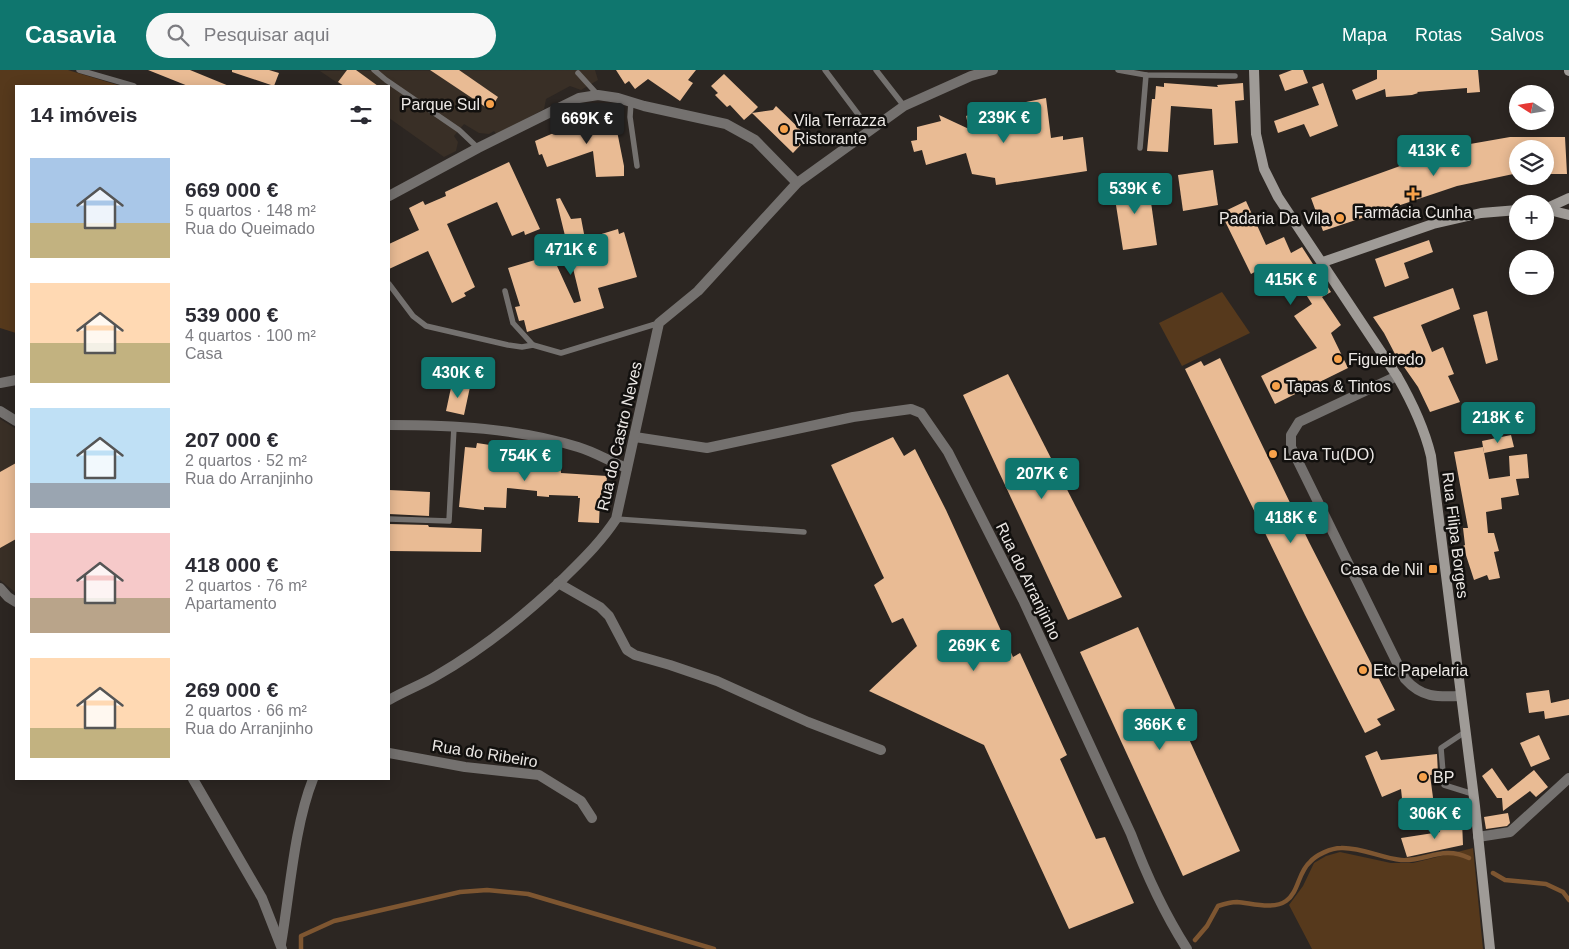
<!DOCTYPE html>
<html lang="pt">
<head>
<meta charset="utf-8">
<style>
  body { margin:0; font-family:Arial,sans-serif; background:#f7f7f7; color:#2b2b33; height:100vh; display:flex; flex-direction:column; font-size:19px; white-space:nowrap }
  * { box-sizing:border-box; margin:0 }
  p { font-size:16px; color:#7c7c81 }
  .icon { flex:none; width:28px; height:28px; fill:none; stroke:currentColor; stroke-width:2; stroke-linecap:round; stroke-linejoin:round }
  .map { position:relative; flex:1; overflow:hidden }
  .panel { position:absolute; left:15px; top:15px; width:375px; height:695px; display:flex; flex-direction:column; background:#fff; border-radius:0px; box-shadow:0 2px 12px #0003 }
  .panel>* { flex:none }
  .needle { width:32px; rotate:282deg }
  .controls { position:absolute; left:1509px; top:15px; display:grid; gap:10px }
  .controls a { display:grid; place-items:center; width:45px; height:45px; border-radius:50%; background:#fff; box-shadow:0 2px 12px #0003; font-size:25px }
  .price { position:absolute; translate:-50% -42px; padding:0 11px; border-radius:5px; background:#0f766e; color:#fff; font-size:16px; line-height:32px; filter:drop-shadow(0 1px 2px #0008) }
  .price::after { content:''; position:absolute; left:50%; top:30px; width:15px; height:11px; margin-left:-8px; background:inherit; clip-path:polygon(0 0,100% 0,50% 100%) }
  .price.on { background:#222; color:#fff }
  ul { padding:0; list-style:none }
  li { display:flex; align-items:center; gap:15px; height:125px; padding:0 15px }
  li span { display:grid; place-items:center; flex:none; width:140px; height:100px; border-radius:0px; color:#555 }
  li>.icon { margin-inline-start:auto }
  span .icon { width:60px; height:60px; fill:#fffc; stroke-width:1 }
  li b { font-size:21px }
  h2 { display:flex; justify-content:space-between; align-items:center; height:60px; padding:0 15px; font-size:21px }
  header { display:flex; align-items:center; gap:30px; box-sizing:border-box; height:70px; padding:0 25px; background:#0f766e; color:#fff }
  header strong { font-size:24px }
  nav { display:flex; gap:28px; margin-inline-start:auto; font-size:18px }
  .search { width:350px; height:45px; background:#f7f7f7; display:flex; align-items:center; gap:12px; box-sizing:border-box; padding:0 18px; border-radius:28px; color:#7c7c81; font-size:19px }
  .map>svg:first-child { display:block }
  .built { fill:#392f26 }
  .green { fill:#56391c }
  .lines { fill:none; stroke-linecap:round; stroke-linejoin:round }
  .stream { stroke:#7e5631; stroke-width:4.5 }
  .building { fill:#e9bb94 }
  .lane { stroke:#74716f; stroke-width:5.5 }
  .street { stroke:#74716f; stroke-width:10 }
  .secondary { stroke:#9f9b97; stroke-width:10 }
  .poi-dot { fill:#f7a14a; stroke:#12100e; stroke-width:2 }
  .labels { text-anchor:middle; stroke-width:5; stroke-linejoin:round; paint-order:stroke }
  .poi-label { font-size:16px; fill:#ece8e5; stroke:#12100e; text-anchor:start }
  .street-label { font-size:16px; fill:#ece8e5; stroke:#12100e }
</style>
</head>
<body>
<header>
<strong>Casavia</strong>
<div class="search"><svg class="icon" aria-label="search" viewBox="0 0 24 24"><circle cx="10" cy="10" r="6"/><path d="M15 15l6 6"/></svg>Pesquisar aqui</div>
<nav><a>Mapa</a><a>Rotas</a><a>Salvos</a></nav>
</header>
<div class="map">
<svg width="1569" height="879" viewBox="0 0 1569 879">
  <rect width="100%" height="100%" fill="#2c2622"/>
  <g class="built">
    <path d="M595,0L598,10L581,20L570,16L546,29L544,39L497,65L494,61L489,64L479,63L464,54L454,66L458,72L456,81L444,87L389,48V16H342L320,1Z"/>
    <path d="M0,349L16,359V523L0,510Z"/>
  </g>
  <g class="green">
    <path d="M0,0H68L121,16H16V263L0,258Z"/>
    <path d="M1222,222L1250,263L1182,296L1159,253Z"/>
    <path d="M1473,778L1483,879H1312L1289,835L1303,816L1314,793L1326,786L1340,782L1391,793H1413Z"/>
  </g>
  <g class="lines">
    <g class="stream">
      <path d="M1493,803L1505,810L1546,814L1563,822L1569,830"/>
      <path d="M1195,870L1207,856L1218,836C1224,834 1231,832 1237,832C1251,833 1273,840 1286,831C1299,822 1298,802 1310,792C1316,785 1331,778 1341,778C1361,777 1381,788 1401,790C1426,792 1442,775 1469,788"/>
      <path d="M301,879V866L334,851L460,822L487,820L528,824L714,879"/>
    </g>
  </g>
  <g class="building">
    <path d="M148,0H190L229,16H188Z"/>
    <path d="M232,0H269L279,3L274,16L232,2Z"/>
    <path d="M347,0H356L378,16H344L338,12Z"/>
    <path d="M430,0H459L498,27L490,40Z"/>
    <path d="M616,0H696L688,10L693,13L680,31L648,9L635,19L629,11L625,14Z"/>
    <path d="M1292,0H1303L1308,13L1285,21L1279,5Z"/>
    <path d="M1377,0H1478L1480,22L1467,23V18L1417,22L1418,23L1412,25L1386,27L1385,19L1356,30L1352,20L1377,9Z"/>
    <path d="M724,4L758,37L752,43L773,40L776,36L808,67L793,83L752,43L744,50L730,35L727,37L715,25L718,23L711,16Z"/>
    <path d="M1164,13L1218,17L1217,15L1243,13L1244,30L1235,31L1238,73L1214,75L1212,39L1171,36L1168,82L1147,81L1152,29H1155L1156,16L1164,17Z"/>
    <path d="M1323,13L1338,56L1310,67L1304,54L1278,63L1274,51L1319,35L1312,17Z"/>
    <path d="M1046,28L1051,68L1063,66V70L1083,67L1087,101L996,115L995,108L972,104L966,83L926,95L922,80L914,82L911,71L917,70V57L941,51L939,45L969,59L966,46L971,44V43Z"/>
    <path d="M613,43L619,60L617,61L624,96V106L596,107L593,81L547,97L542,84L539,85L535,71L577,53Z"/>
    <path d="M1510,67H1565L1567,104H1545V79H1518V103L1457,116L1323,161L1311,128L1453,77Z"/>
    <path d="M509,92L540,159L525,165L524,161L512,166L497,132L447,154L475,217L464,223L466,226L452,233L428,181L389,199V174L419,160L409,138L423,131L425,135L446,126L445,122Z"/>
    <path d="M1213,100L1218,135L1183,141L1178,105Z"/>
    <path d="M1148,111L1157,175L1123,180L1113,116Z"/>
    <path d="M560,128L571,149L581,148L585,169L618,159L619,164L624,162L637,207L598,218L604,238L527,262L524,250L519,251L515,237L520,236L508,198L552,185L574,233L581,231L556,129Z"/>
    <path d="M1246,131L1266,175L1284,167L1291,183L1302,177L1331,222L1322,227L1341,255L1331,263L1348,298L1275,334L1261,306L1317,278L1294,246L1312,234L1289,198L1269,210L1262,198L1251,204L1221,143Z"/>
    <path d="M1429,170L1433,182L1404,193L1409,208L1385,217L1375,189Z"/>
    <path d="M1453,218L1460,239L1421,255L1432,282L1443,277L1454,304L1448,306L1460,332L1430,342L1418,317L1395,284L1384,263L1373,247Z"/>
    <path d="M1487,241L1498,290L1486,294L1473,245Z"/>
    <path d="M1220,288L1309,472L1395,640L1377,649L1381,655L1365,663L1305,545L1185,299L1201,291L1204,296Z"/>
    <path d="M1008,304L1122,527L1068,550L963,325Z"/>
    <path d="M452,313L470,317L464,345L446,341Z"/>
    <path d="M1511,365L1514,377L1484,383L1482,371Z"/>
    <path d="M893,367L904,386L915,379L946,440L1013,587L1020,583L1067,685L1060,689L1096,769L1105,767L1134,833L1069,859L984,675L869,621L917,576L903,548L892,553L874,515L884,508L831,395Z"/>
    <path d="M477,373L490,375L489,386L526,388V391L560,393L561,403L607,406L605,431H600L599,453L578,452L580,428H578V426L549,425V427L537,426V421L507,418L506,438L484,437V440L459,437L465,377L476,378Z"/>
    <path d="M1483,377L1489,409L1510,406L1509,386L1527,384L1529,408L1516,409L1519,425L1501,428L1502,439L1486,442L1488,463H1494L1499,481L1494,482L1500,508L1489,510L1487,505L1474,510L1463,476L1465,475L1463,458H1468L1454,382Z"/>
    <path d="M16,393V469L0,478V402Z"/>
    <path d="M389,420L430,422L429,446L389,444Z"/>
    <path d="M389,454L428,455L429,457L482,459L481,482L389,481Z"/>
    <path d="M1138,557L1240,781L1183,806L1080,582Z"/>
    <path d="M1549,620L1551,633L1569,629V645L1545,649L1544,641L1529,643L1526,623Z"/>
    <path d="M1539,665L1550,689L1531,697L1520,673Z"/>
    <path d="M1377,681L1381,690L1437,684L1438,704L1430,705L1434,735L1403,738L1401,719L1382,727L1365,686Z"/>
    <path d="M1492,698L1508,721L1534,700L1548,717L1536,727L1530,721L1503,741L1502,728H1497L1482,706Z"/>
    <path d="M1508,743L1510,753L1507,756L1486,759L1484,747Z"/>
    <path d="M1462,751L1463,775L1407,787L1401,768L1440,762V755Z"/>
  </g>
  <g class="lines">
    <g class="lane">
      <path d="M79,0L134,16"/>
      <path d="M374,0L386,10L459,60L478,78"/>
      <path d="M825,0L870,60"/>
      <path d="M876,0L904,36"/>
      <path d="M1118,0L1146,5L1235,6"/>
      <path d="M578,3L598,25"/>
      <path d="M631,32L630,47L637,96"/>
      <path d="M1140,78L1146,5"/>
      <path d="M389,214L413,246L426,256L508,275L522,277L533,275L561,283L659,253"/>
      <path d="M505,221L513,253L533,275"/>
      <path d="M389,449L449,451L454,357"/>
      <path d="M616,449L804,462"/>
      <path d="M1465,662L1441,678L1444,715L1473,724"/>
    </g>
    <g class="street">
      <path d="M389,126L478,78L579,28L598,25L618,28L644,36L726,54L755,70L797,113"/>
      <path d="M1397,306L1299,352L1291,365V377L1405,609C1422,628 1437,627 1461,626"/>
      <path d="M0,313L16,310"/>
      <path d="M0,341L16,351"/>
      <path d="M389,355C452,355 517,358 578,377C595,382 611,392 627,398"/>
      <path d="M635,367L707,378L853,347L911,339L921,343L948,382L1023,530L1131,764C1146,804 1164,843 1187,879"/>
      <path d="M558,513L600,537L609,546L627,580L635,585L670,595L717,611L808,652L881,680"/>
      <path d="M0,518L8,527L16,532"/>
      <path d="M389,630C404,621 421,615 436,606C483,579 524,546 563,509C582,490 601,472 616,449L659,253L698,221L797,113L904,36L971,6L993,0"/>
      <path d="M389,683L465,697L539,705L581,731L592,748"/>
      <path d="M193,709L262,828L282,879"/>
      <path d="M1478,767L1510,762L1569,708"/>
      <path d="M281,874C290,822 294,757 313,709"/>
    </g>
    <g class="secondary">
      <path d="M1254,0L1256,64L1264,99L1278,127L1397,306C1412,332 1424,357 1431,386L1475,736L1490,879"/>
      <path d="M1569,0V1"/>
      <path d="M1545,139L1569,128"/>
      <path d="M1545,139L1569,145"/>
      <path d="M1323,192L1433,154L1481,143L1518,140"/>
    </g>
  </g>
  <g class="poi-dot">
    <circle cx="490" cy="34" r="5"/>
    <circle cx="784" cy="59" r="5"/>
    <path d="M1410.5 116.5h5v5h5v5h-5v5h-5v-5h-5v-5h5z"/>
    <circle cx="1340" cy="148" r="5"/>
    <circle cx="1338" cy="289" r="5"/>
    <circle cx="1276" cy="316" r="5"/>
    <circle cx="1273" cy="384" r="5"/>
    <rect x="1428" y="494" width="10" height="10" rx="2.5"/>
    <circle cx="1363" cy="600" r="5"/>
    <circle cx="1423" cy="707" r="5"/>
  </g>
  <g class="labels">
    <g class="poi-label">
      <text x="480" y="40" text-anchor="end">Parque Sul</text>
      <text x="794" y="56">Vila Terrazza<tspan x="794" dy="18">Ristorante</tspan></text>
      <text x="1413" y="148" text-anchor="middle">Farmácia Cunha</text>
      <text x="1330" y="154" text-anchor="end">Padaria Da Vila</text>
      <text x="1348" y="295">Figueiredo</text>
      <text x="1286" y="322">Tapas &amp; Tintos</text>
      <text x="1283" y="390">Lava Tu(DO)</text>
      <text x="1423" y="505" text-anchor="end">Casa de Nil</text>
      <text x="1373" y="606">Etc Papelaria</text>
      <text x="1433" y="713">BP</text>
    </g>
    <g class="street-label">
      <text transform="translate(619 366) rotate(-77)" y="6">Rua do Castro Neves</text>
      <text transform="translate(1456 465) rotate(83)" y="6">Rua Filipa Borges</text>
      <text transform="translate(1029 511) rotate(64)" y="6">Rua do Arranjinho</text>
      <text transform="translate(485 683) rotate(9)" y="6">Rua do Ribeiro</text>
    </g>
  </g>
</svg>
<div class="controls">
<a><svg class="needle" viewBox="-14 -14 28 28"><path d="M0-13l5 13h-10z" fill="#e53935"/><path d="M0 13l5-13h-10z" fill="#7c7c81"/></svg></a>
<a><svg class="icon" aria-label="layers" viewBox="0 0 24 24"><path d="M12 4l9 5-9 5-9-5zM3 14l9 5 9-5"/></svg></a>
<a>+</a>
<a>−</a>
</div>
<b class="price" style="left:1004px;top:74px">239K €</b>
<b class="price on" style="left:587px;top:75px">669K €</b>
<b class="price" style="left:1434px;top:107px">413K €</b>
<b class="price" style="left:1135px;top:145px">539K €</b>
<b class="price" style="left:571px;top:206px">471K €</b>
<b class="price" style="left:1291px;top:236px">415K €</b>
<b class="price" style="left:458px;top:329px">430K €</b>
<b class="price" style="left:1498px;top:374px">218K €</b>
<b class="price" style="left:525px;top:412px">754K €</b>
<b class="price" style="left:1042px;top:430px">207K €</b>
<b class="price" style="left:1291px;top:474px">418K €</b>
<b class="price" style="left:974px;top:602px">269K €</b>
<b class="price" style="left:1160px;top:681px">366K €</b>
<b class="price" style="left:1435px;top:770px">306K €</b>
<section class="panel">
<h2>14 imóveis<svg class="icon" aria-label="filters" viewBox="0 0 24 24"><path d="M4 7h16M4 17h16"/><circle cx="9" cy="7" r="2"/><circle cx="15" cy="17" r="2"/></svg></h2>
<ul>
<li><span style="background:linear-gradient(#a9c7e8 65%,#c2b280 0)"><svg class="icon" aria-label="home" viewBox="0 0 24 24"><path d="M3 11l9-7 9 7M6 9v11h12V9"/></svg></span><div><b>669 000 €</b><p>5 quartos · 148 m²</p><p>Rua do Queimado</p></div></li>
<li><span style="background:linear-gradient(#ffd9b3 60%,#c2b280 0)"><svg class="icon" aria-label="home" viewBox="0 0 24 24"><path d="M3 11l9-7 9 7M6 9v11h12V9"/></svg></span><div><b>539 000 €</b><p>4 quartos · 100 m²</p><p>Casa</p></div></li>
<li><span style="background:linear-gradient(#bfe0f5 75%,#9aa5b1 0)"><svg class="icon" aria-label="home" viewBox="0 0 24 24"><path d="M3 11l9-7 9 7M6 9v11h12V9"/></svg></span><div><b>207 000 €</b><p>2 quartos · 52 m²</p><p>Rua do Arranjinho</p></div></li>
<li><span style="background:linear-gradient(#f6c9c9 65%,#b9a48a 0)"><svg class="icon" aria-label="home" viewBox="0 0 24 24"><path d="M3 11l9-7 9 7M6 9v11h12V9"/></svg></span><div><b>418 000 €</b><p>2 quartos · 76 m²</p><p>Apartamento</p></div></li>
<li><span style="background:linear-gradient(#ffd9b3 70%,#c2b280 0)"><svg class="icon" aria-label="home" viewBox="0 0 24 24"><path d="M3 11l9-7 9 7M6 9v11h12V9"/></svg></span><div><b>269 000 €</b><p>2 quartos · 66 m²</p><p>Rua do Arranjinho</p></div></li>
</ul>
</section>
</div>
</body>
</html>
